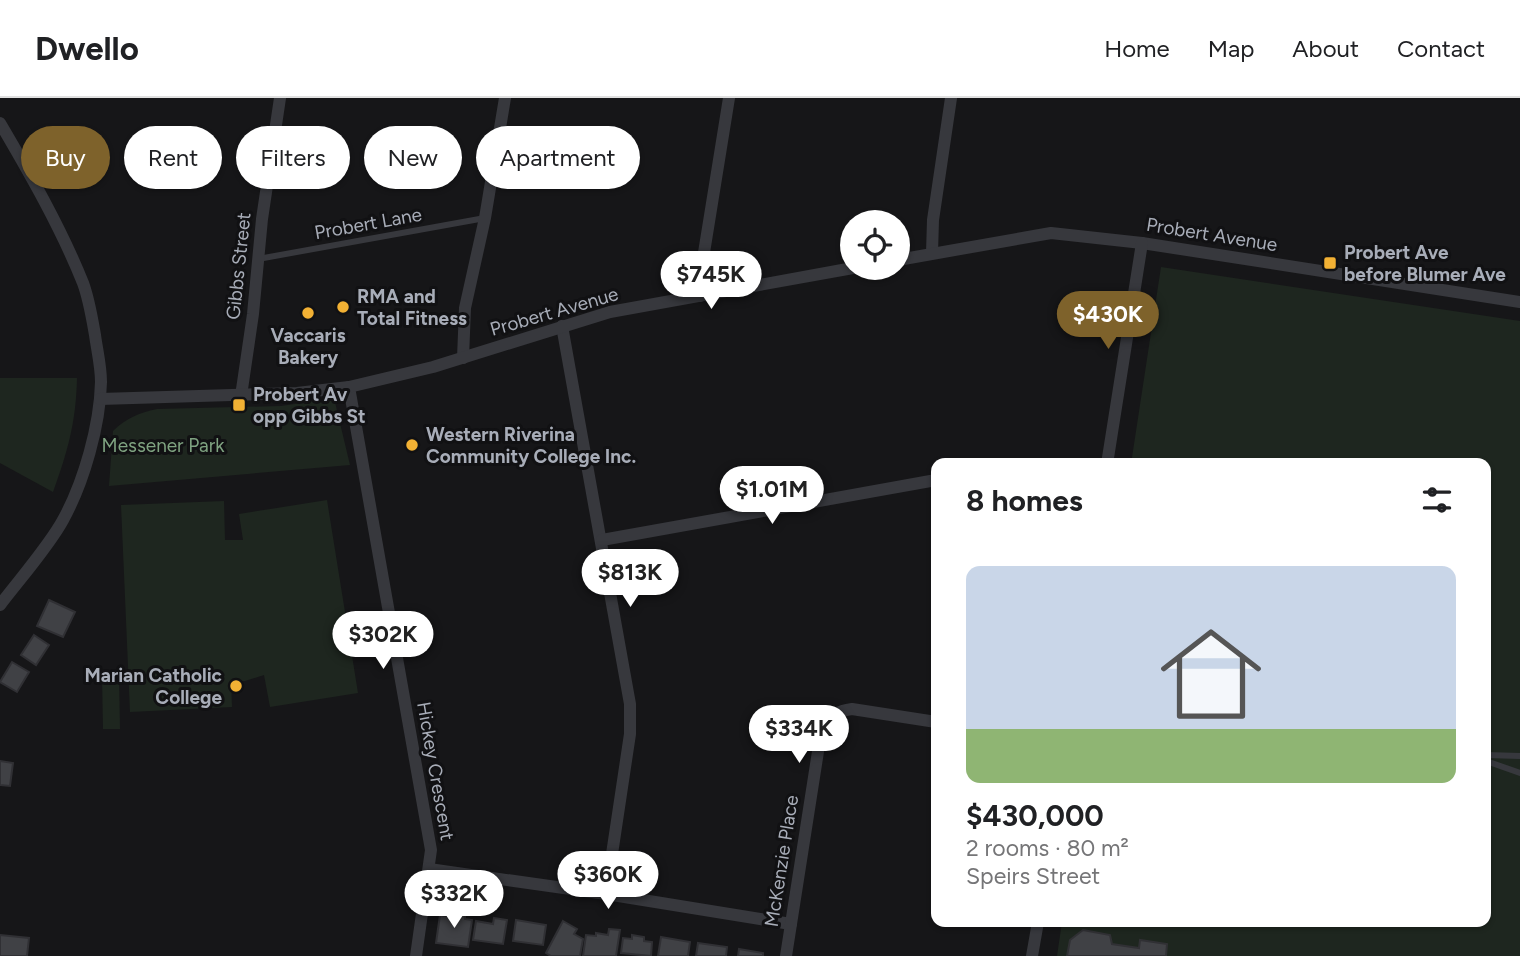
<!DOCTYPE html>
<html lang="en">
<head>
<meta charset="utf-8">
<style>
  body { margin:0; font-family:Figtree,sans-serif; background:#f2f2f2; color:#202124; height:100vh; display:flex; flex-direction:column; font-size:26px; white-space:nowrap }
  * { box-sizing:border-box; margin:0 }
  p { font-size:23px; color:#757577 }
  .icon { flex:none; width:38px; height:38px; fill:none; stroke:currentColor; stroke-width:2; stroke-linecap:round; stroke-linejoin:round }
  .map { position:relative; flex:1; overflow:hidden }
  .panel { position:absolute; left:931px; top:360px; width:560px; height:469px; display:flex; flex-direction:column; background:#fff; border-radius:14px; box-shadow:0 2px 5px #0004 }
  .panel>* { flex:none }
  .banner { position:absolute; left:21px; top:28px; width:665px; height:63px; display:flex; gap:14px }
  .buttons { position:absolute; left:840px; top:112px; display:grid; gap:14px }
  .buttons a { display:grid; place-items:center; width:70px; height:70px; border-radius:50%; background:#fff; box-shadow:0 2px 5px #0004; font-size:35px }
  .price { position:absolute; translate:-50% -60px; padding:0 16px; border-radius:24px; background:#fff; color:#222; font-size:23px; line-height:46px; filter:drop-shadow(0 2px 4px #0008) }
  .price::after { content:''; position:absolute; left:50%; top:42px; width:21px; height:16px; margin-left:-10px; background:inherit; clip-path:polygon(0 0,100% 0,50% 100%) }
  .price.current { background:#7e622b; color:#fff }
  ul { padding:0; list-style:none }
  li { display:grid; align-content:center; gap:14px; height:371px; padding:0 35px }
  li+li { border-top:2px solid #e0e0e0 }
  li span { display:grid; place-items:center; height:217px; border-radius:14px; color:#555 }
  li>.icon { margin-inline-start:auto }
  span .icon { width:126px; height:126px; fill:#fffc; stroke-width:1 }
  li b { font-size:30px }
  h2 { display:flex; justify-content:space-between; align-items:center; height:84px; padding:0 35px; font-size:30px }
  .pill { padding:0 24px; border-radius:32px; background:#fff; box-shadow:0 2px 5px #0004; font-size:24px; line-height:63px }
  .pill.current { background:#7e622b; color:#fff }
  header { display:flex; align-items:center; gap:42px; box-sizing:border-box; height:98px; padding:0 35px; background:#fff; border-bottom:2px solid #e0e0e0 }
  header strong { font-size:33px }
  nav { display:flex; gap:38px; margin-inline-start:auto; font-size:24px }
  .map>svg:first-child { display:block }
  .green { fill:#1e261f }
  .building { fill:#404145; stroke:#303034; stroke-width:2 }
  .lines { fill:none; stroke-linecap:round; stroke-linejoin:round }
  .lane { stroke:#37383d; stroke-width:6 }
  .street { stroke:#37383d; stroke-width:12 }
  .poi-dot { fill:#f2b134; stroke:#111113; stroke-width:2.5 }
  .labels { text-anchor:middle; stroke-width:6; stroke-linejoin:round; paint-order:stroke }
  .street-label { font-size:19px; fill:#a8adb8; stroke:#111113 }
  .poi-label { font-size:19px; font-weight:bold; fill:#a8adb8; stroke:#111113; text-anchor:start }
  .park-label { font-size:19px; fill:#7fa381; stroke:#111113 }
</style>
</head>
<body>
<header>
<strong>Dwello</strong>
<nav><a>Home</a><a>Map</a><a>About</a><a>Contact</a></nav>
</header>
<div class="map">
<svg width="1520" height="858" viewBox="0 0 1520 858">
  <rect width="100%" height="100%" fill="#161618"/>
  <g class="green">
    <path d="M1161,169L1520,223V858H1057L1062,824H1486V366H1131Z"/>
    <path d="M0,280H77C76,324 68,352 53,394L0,365Z"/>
    <path d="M334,300L350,367L109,388L113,333C126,320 139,315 157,311L281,308Z"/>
    <path d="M327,402L358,595L270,609L264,577L245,583H231L232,609L130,614L121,407L224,403L225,442H243L239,416Z"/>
    <path d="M102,578H119L120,631H103Z"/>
  </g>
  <g class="building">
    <path d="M49,502L75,514L63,539L37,528Z"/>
    <path d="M34,537L49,547L36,567L21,557Z"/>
    <path d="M12,564L29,574L17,594L0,584Z"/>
    <path d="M0,663L13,665L10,688L0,687Z"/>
    <path d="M453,815L465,817V821L472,822L468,849L436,845L440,817L452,819Z"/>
    <path d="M494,820L507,822L503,846L473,842L476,823L493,826Z"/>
    <path d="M516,822L546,827L543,847L513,843Z"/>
    <path d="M563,823L577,831L574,836L583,841L580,858H551L546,855Z"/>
    <path d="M609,831L620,832L616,858H583L586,837L596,838V835L608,837Z"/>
    <path d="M1083,832L1110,837L1112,846L1139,850L1140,842L1167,846L1166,858H1067L1070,842Z"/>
    <path d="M0,837L29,840L27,858H0Z"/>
    <path d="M632,837L644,839V843L652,844L651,858L621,855L623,840L632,841Z"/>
    <path d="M661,839L690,844L688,858H658Z"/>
    <path d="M698,845L727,849L726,858H696Z"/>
    <path d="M739,851L763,855V858H738Z"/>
  </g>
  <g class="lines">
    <g class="lane">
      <path d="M258,161L485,120"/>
      <path d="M1486,657L1520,658"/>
      <path d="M1486,663L1520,675"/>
    </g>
    <g class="street">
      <path d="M0,25C30,76 61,130 83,185C89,201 92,220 95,237C97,252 101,268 101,284C100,327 84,384 63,422C49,448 19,482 0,507"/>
      <path d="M932,155L933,122L951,0"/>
      <path d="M898,162L1051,135L1142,145L1520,204"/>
      <path d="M700,198L702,167L729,0"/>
      <path d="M562,228L630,606V636L606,796"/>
      <path d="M463,260L465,210L485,120L505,0"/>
      <path d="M349,289L431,752L416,858"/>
      <path d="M241,298L253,216L262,121L280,0"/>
      <path d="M100,301L297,295L349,289L433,269L610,214L853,170"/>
      <path d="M1107,366L1142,145"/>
      <path d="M602,442L936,382"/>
      <path d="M429,771L606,796L791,826"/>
      <path d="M786,858L822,628C831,617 838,613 852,611L936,624"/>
      <path d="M1032,858L1038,824"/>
    </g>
  </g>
  <g class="poi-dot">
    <rect x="1323" y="158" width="14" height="14" rx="3.5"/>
    <circle cx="343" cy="209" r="7"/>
    <circle cx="308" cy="215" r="7"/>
    <rect x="232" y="300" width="14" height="14" rx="3.5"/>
    <circle cx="412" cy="347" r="7"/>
    <circle cx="236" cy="588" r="7"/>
  </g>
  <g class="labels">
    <g class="street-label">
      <text transform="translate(368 125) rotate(-10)" y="7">Probert Lane</text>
      <text transform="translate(1212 136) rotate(9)" y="7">Probert Avenue</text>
      <text transform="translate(238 168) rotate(-84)" y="7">Gibbs Street</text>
      <text transform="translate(554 213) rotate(-16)" y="7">Probert Avenue</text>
      <text transform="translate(436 673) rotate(80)" y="7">Hickey Crescent</text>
      <text transform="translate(781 763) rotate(-81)" y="7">McKenzie Place</text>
    </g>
    <g class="poi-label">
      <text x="1344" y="161">Probert Ave<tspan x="1344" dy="22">before Blumer Ave</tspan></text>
      <text x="357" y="205">RMA and<tspan x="357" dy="22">Total Fitness</tspan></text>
      <text x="308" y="244" text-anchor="middle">Vaccaris<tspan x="308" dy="22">Bakery</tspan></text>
      <text x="253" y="303">Probert Av<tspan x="253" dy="22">opp Gibbs St</tspan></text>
      <text x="426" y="343">Western Riverina<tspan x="426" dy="22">Community College Inc.</tspan></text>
      <text x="222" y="584" text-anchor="end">Marian Catholic<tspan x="222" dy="22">College</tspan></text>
    </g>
    <g class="park-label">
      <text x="163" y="354">Messener Park</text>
    </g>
  </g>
</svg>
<div class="buttons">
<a><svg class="icon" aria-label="locate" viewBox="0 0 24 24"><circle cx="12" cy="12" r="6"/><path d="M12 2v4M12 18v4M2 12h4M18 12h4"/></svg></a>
</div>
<b class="price" style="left:711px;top:213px">$745K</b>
<b class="price current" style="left:1108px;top:253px">$430K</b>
<b class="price" style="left:772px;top:428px">$1.01M</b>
<b class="price" style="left:630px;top:511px">$813K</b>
<b class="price" style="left:383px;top:573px">$302K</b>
<b class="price" style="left:799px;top:667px">$334K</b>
<b class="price" style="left:608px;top:813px">$360K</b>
<b class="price" style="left:454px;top:832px">$332K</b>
<div class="banner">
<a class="pill current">Buy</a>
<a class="pill">Rent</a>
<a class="pill">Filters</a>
<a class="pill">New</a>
<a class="pill">Apartment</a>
</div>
<section class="panel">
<h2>8 homes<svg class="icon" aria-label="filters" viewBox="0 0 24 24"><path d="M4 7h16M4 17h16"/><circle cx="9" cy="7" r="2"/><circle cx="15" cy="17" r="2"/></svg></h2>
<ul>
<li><span style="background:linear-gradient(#c9d6e8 75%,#8fb573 0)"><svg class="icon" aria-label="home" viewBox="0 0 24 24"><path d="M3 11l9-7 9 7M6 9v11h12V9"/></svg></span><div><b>$430,000</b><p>2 rooms · 80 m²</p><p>Speirs Street</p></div></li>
</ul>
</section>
</div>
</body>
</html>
